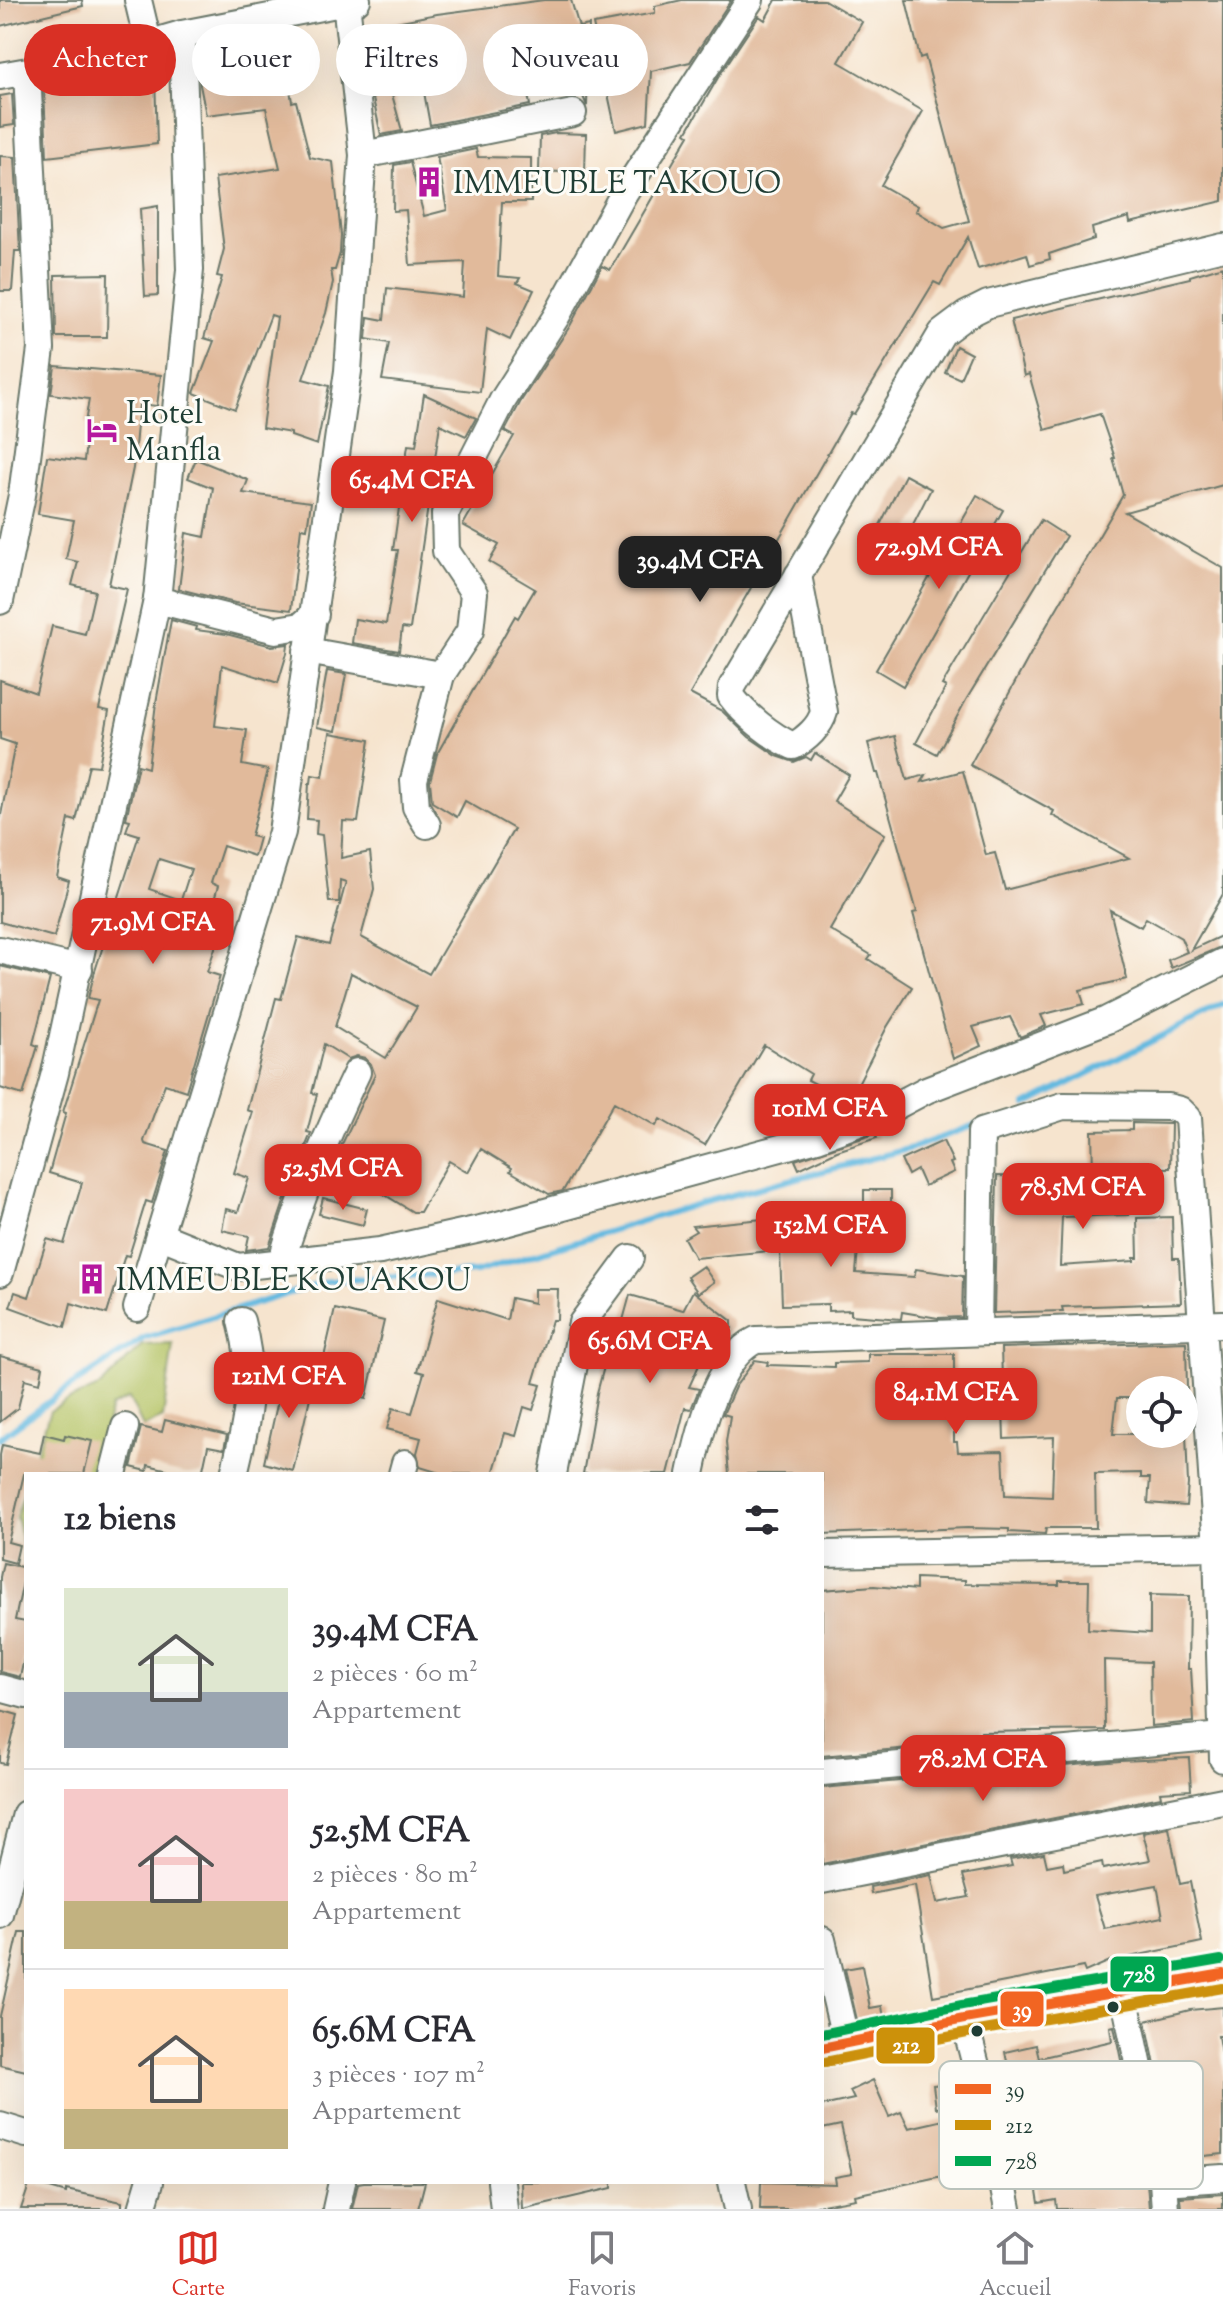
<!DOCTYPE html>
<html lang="fr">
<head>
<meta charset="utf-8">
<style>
  body { margin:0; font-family:"Sorts Mill Goudy",serif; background:#f7f7f7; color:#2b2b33; height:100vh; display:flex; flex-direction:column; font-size:30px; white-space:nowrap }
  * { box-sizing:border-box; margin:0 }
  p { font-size:26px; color:#7c7c81 }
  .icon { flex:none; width:44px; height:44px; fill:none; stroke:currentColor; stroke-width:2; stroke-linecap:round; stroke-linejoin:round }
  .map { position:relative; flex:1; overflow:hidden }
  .sheet { position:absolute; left:24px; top:1472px; width:800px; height:712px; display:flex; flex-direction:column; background:#fff; border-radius:0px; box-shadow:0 8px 32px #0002 }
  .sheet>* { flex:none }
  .banner { position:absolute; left:24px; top:24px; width:800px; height:72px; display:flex; gap:16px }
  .fabs { position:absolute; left:1126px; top:1376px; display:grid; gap:16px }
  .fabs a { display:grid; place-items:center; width:72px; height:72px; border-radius:50%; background:#fff; box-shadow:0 8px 32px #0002; font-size:40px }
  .price { position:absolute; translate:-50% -68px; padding:0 18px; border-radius:16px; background:#d93025; color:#fff; font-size:26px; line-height:52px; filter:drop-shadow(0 2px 4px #0008) }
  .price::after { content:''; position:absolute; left:50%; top:48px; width:24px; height:18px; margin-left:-12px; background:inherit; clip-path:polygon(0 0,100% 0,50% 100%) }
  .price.active { background:#222; color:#fff }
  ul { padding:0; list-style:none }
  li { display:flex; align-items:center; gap:24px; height:200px; padding:0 40px }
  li+li { border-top:2px solid #e1e1e2 }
  li span { display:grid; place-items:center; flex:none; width:224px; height:160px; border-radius:0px; color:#555 }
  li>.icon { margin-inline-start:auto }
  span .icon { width:96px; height:96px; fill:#fffc; stroke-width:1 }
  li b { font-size:34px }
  h2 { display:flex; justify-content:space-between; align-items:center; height:96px; padding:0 40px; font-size:34px }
  .pill { padding:0 28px; border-radius:36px; background:#fff; box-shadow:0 8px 32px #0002; font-size:28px; line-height:72px }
  .pill.active { background:#d93025; color:#fff }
  .menu { display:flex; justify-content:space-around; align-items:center; height:112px; border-top:2px solid #e1e1e2; background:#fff; font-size:22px; color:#7c7c81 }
  .menu a { display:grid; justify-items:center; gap:4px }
  .menu .active { color:#d93025 }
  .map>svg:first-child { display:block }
  .green { fill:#b4c264; stroke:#6a804c; stroke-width:2 }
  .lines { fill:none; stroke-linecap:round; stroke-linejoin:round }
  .stream { stroke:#63b9e0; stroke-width:6 }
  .building { fill:#e1ba9b; fill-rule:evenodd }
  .minor-casing { stroke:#6a776a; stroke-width:30 }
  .minor { stroke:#fff; stroke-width:26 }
  .bus-1-casing { stroke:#fdfcf7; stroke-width:16 }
  .bus-2-casing { stroke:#fdfcf7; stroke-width:16 }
  .bus-3-casing { stroke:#fdfcf7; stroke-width:16 }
  .bus-1 { stroke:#f26522; stroke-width:10 }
  .bus-2 { stroke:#cc910a; stroke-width:10 }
  .bus-3 { stroke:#00a651; stroke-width:10 }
  .bus-dot { fill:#1f3d34; stroke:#fdfcf7; stroke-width:3 }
  .labels { text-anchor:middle; stroke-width:6; stroke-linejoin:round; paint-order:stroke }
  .poi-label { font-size:32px; fill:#1f3d34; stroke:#fdfcf7; text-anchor:start }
  .key { fill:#fdfcf7; stroke:#bac3bc; stroke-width:2 }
  .key-label { font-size:22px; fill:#1f3d34 }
  .line-badge { stroke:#fdfcf7; stroke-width:3 }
  .badge-label { font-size:22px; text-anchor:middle; font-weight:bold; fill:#fff }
</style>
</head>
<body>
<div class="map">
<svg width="1223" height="2209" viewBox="0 0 1223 2209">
  <rect width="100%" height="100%" fill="#fdfcf7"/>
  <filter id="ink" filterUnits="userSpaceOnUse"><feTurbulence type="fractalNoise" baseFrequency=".0125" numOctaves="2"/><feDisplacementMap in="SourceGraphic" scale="16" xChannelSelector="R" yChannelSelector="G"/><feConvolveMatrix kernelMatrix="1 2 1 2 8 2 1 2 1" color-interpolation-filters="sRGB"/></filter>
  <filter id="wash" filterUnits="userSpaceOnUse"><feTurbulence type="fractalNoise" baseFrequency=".006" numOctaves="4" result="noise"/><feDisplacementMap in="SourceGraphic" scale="32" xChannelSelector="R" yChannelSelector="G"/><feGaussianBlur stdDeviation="1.8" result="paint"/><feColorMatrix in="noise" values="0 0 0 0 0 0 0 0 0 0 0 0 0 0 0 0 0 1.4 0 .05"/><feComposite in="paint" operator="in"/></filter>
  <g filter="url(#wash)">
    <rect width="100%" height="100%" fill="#f6e4ce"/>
    <g class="green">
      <path d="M173,1344L163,1418L143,1427L129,1398L111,1407L96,1459L88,1474H29L50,1411L69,1400L101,1386L142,1345Z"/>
      <path d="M26,1485V1542L22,1541L16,1517Z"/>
    </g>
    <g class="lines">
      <g class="stream">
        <path d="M1026,1105L1223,1005"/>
        <path d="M0,1438L65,1390L144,1338L329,1281L476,1272L701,1203L912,1148L975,1125"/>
      </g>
    </g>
    <g id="blocks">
      <g class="building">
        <path d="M0,0H82L83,6L0,26Z"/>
        <path d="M544,0H571L579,27L589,25L587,106L573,72L556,74L552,59L522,64L530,105L430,125L422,81L390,87L402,131L381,135L372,94L365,28L437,14Z"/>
        <path d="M682,0H731L690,62L651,71L648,123L616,131L593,24L655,13V6Z"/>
        <path d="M776,0H824L862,22L839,62L923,111L881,185L918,206L916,211L944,228L969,221L925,56L920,58L906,0H1223V201L1130,223L1129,217L1092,228L1094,239L1049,254L1050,259L1030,265L1027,254L978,269L968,237L940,285L934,282L854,414L851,413L690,694L722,711L749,737L777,756L794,762L806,757L811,760L815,753L849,775L834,801L885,834L830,930L871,955L868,959L912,987L887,1027L849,1101L808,1080L811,1074L764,1045L705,1145L660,1119L656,1126L614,1102L563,1191L549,1194L510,1171L512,1168L481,1149L468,1172L449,1161L420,1212H413L333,1163L375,1075L371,1064L365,1058L357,1056L348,1059L324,1044L312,1093L317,1094L307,1132L311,1133L288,1190L269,1247L246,1250L249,1236L222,1230L226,1209L238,1212L249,1178L234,1173L253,1112L247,1110L276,998L281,999L298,937L329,945L346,882L340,880L339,902H329L322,835L316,834L317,820L307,819L309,783H311L312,775L323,777L330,733L370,740L358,822L343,821L341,858L370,852L374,889L361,937L429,974L514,829L465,801L457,817L432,802L430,781L437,754L515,616L518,618L535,589L489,562L499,545L463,525L514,436L505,431L521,401L570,326L602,266L610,270L689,135L686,133L719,76L759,16L765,20ZM351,973L417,1007L386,1058L335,1027Z"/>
        <path d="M254,42L257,58L284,53L292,102L296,101L310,157L333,162L341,235L340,253L335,270H331L333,282L326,313L303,379L329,386L317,445L291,436V433L262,428L277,317L271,315L235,409L194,393L214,341L204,338L222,277L217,276L224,249L215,178L280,168L266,108L206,115L200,85L199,54Z"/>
        <path d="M155,74L157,144L47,157L44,89Z"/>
        <path d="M12,94L14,125L0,127V96Z"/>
        <path d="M556,133L586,134L585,173L539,171L540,136Z"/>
        <path d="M476,149L478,157L531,158V202H502L498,276L520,278L517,283L534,290L510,340L487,329L480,392L382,380L389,343L366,339L368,317L384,320L387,288L463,297L465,262L410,265L406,210L393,211L394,165L410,162L424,216L447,210L437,157Z"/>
        <path d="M0,156L15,157L20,251H15L12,291H0Z"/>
        <path d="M158,206V295L145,296L140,209Z"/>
        <path d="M1223,266V485L1125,512L1223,568V894L1191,950L1223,935V946L1171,968L1168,960L1187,952L1181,938L1146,918L1141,927L1110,910L1127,979L1080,990L1084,1004L1041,1015L1046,1026L1020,1037L1010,1017L973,1027L981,1046L953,1059L913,913L917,912L878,773H876L868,743L895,736L907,780L926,775L922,782L963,771L986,855L995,853L1005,890L1129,858L1052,815L1054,811L970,765L1036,644L1123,495L1113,458H1115L1100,414L1045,430L1029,374L1024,376L1011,320L1190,278V276Z"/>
        <path d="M108,274L107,337H56L55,275Z"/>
        <path d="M956,346L971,354L960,379L945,372Z"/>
        <path d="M55,366L161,375L157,406L139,404L133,468L109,585L127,589L99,709L109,711L99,766L89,765L76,821L69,819L57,877L69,881L54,937L0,922V820L15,744L0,739V680L36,693L52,626L85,634L95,591L72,585L78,562L66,559L74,520L38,514L47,456L84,461L88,423H85L89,399L51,394Z"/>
        <path d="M424,394L476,418L466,436L440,424L410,629L402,628L399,651L352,643L355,619L386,624L398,550H393L408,445L416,446Z"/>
        <path d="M196,459L248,480L243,493L311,502L307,529L301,528L291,610L235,603L179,589L186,533L205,537L213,488L188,478Z"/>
        <path d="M905,475L931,489L904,542L878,529Z"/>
        <path d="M977,495L1003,510L903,686L876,670Z"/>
        <path d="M1041,520L1066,536L966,700L937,754L916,743L946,687L942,685Z"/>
        <path d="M171,620L197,627L196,630L226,634L272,646L288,644L287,653L278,683L222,665L215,726L247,730L242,765L268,770L251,836L259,838L254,856L223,846L211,883L218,886L213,904L228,909L207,972L220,976L186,1091L165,1084L144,1141L145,1144L168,1151L152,1203L146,1201L129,1256L125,1255L107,1314L71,1303L65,1327L10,1307L15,1292L29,1297L47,1239L64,1244L82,1183L49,1173L66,1113L63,1112L98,1000L88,998L95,971L139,835L126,831L130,820L126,819L138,765L148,768L156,703ZM159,859L191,869L181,900L149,889Z"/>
        <path d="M327,671L346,674L336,731L317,727Z"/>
        <path d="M0,966L50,978L33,1044L38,1046L23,1095L0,1088Z"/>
        <path d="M1132,1123L1171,1124L1170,1168L1128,1167L1129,1215L1062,1217L1060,1266L1134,1261V1258H1138L1137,1218L1172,1217L1173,1258H1179L1181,1303L1062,1307L1063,1311L994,1313L997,1176L1042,1177V1171L1093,1170L1092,1131L1132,1130Z"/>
        <path d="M875,1134L877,1138L837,1151L799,1169L795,1160Z"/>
        <path d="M943,1141L953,1162L950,1163L954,1172L924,1186L917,1170L908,1175L901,1160Z"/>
        <rect x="864" y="1190" width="27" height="37"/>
        <path d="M323,1198L367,1209L363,1225L319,1214Z"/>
        <path d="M772,1218V1222L832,1220L860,1223L856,1273L914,1277L916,1269L963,1276L962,1317L938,1318L902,1312L901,1319L851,1315V1310L828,1311V1304L782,1305L780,1250L695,1258L684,1238L696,1231L692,1226Z"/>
        <path d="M703,1266L714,1282L698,1293L687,1277Z"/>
        <path d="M534,1289H558L557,1320H552L533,1383L541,1385L533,1410L524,1407L516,1436L505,1433L493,1474H443L420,1467L417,1453L421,1438L387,1429L393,1408L412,1413L424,1373L417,1371L438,1298L507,1320L511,1298L534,1303Z"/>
        <path d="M693,1291L732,1321V1328L702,1351L705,1352L689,1387L699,1389L691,1409L685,1408L668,1474H583L597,1393L608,1352L614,1353L630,1295L683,1310Z"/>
        <path d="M335,1309L384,1321L366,1399L317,1388Z"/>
        <path d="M1186,1342L1187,1390H1137L1138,1398H1117L1113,1434H1186L1188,1484L1186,1506L1148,1503L1150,1478H1141V1473L1095,1474L1096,1528H1046L1045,1534L1009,1532V1529L967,1528L822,1534V1474H729L726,1442L730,1416L723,1414L735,1387L755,1360L768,1362L767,1365L834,1367V1363L868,1362V1354H954V1442H957L958,1452L1003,1451L1005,1495L1052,1497L1054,1437L1004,1439L1001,1348Z"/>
        <path d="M0,1356L43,1367L40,1383L25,1379L18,1408L0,1422Z"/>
        <path d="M285,1369L315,1376L293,1471L264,1463Z"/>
        <path d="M165,1420L227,1435L224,1449L208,1446L202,1474H185L148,1465L147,1471L131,1467L141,1427L162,1432Z"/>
        <path d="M44,1434L64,1439L65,1435L92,1441L84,1474H24L8,1542L19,1545L15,1563L0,1559V1455L2,1445L40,1453Z"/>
        <path d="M3,1563L26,1568L15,1620L26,1622V1650L20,1677L0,1672V1577Z"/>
        <path d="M916,1578L965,1580V1584L1059,1585V1581H1089L1088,1629L1150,1633V1595L1189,1596L1188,1669H1191L1194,1722L1151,1726L1150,1662L1104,1660L1105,1730L981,1732V1736H969V1740H914V1746H909V1748L822,1756V1590L874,1586L916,1590Z"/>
        <path d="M0,1710L18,1715L6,1764L0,1763Z"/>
        <path d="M1189,1758L1191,1790L1160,1792L1161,1797L822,1864V1788L1120,1761Z"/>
        <path d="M1169,1828L1180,1884L1190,1882L1202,1942L1110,1961L1085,1972L1083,1967L933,1996L915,1885L871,1894L870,1887L931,1875L937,1903L969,1897L963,1875L1012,1866L1010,1859L1044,1853L1047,1866L1063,1863L1064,1870L1102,1862L1103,1869L1150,1860L1143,1833ZM1157,1885L1163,1917L1105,1929L1095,1896Z"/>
        <path d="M19,1932H26V2071L0,2065V2016Z"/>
        <path d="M862,1966L870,2008L882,2006L884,2019L858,2024L845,1969Z"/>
        <path d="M1223,2007V2036H1218L1223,2065V2154L1174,2159L1146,2021L1190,2010Z"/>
        <path d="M1114,2026L1142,2162L1115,2164L1116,2181L1147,2182L1149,2209H1057L1056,2200L1039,2203L1034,2172L1029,2173L1009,2083L997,2085L993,2068L1008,2066L1005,2052L1036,2045L1039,2058L1112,2041L1110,2027Z"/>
        <path d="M873,2080L889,2117L901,2112L909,2128L944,2120L956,2173L855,2195L856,2199L816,2206V2209H760L761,2182L836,2184L835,2177L852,2174L841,2125L822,2129V2106L854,2099L850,2091Z"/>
        <path d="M964,2082L969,2104L936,2108L933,2085Z"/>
        <path d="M30,2182L66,2193V2190L122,2202V2209H21Z"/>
        <path d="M364,2182H425L418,2209H352L358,2183Z"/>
        <path d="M521,2182H612V2188L522,2209Z"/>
        <path d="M1223,2194V2209H1181L1180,2197Z"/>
      </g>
    </g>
  </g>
  <g filter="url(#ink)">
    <use href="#blocks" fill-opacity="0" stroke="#6a776a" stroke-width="2"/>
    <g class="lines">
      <g class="minor-casing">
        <g id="minor">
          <path d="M138,0L148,42"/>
          <path d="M0,76L95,59L182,34L357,0"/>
          <path d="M363,155L573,113"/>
          <path d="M798,575L824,712C820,726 807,739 793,746C771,736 745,715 731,696L732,687L942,333L966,315L988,304L1223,247"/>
          <path d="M157,600L190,270L182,34"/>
          <path d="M0,601L22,495L41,349L27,72"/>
          <path d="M307,651L441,675"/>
          <path d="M427,825L416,807L414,780L441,675L470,631L474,593L446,551L445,514L503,400L556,317L624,193L750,0"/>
          <path d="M0,950L79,969"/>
          <path d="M159,1235L238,1267L380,1251L494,1226L817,1138L875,1117L926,1090L1107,1020L1223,962"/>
          <path d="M282,1260C301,1194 327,1134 357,1072"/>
          <path d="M0,1273L55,1073L157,600L276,630L301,626L315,614"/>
          <path d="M137,1308L282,832L348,371L363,155L346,2"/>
          <path d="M978,1332L981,1132L1063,1106L1168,1107L1180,1110L1188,1118L1217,1547L1223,1759"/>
          <path d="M113,1474L125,1427"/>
          <path d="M234,1474C248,1415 257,1382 241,1321"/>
          <path d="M402,1474L405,1463"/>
          <path d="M553,1474L582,1323L630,1258"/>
          <path d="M691,1474C699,1435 717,1358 756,1340L1223,1324"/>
          <path d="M822,1554L1217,1547"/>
          <path d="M0,1688L26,1695"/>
          <path d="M822,1772L1222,1736"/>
          <path d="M822,1880L1223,1801"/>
          <path d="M0,1915L26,1814"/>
          <path d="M822,1940L846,2042"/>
          <path d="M1123,1990L1163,2182L1165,2209"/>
          <path d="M964,2019L992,2128L1008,2209"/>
          <path d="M822,2048L964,2019L1223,1974"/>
          <path d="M0,2126L26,2134"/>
          <path d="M501,2182L504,2209"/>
          <path d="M732,2182L738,2209"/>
          <path d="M1163,2182L1223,2178"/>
          <path d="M142,2209L150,2182"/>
          <path d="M336,2209L342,2182"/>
        </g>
      </g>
      <use href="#minor" class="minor"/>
      <g class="bus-1-casing">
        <path id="bus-1" d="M822,2048L964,2019L1223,1974"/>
      </g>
      <g class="bus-2-casing">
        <path id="bus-2" d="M825,2062L967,2033L1223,1988"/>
      </g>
      <g class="bus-3-casing">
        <path id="bus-3" d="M822,2034L962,2005L1221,1960"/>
      </g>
      <use href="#bus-1" class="bus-1"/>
      <use href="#bus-2" class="bus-2"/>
      <use href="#bus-3" class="bus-3"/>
    </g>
  </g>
  <defs>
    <g id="building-bare" transform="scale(2.4)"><path d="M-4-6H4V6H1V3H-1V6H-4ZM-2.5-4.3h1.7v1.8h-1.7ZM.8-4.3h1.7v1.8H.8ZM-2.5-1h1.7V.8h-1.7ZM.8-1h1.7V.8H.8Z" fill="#b5179e" stroke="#fdfcf7" stroke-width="2.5" paint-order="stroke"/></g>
    <g id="hotel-bare" transform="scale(2.4)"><path d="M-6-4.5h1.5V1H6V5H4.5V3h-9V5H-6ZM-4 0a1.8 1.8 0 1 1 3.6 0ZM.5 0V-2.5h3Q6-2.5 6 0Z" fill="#b5179e" stroke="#fdfcf7" stroke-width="2.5" paint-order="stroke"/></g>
  </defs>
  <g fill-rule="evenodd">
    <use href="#building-bare" x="429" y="182"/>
    <use href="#hotel-bare" x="102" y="430"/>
    <use href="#building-bare" x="92" y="1279"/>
  </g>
  <g class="bus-dot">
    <circle cx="1113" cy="2007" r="7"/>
    <circle cx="977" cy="2031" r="7"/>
  </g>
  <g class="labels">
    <g class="poi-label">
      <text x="453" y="193">IMMEUBLE TAKOUO</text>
      <text x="126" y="423">Hotel<tspan x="126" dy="37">Manfla</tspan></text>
      <text x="116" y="1290">IMMEUBLE KOUAKOU</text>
    </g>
  </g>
  <rect x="939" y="2061" width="264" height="128" rx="12" class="key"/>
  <rect x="955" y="2084" width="36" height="10" fill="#f26522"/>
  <rect x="955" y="2120" width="36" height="10" fill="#cc910a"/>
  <rect x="955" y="2156" width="36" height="10" fill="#00a651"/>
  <g class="key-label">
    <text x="1005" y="2097">39</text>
    <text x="1005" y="2133">212</text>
    <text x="1005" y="2169">728</text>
  </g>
  <g class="line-badge">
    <rect x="1109" y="1955" width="61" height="38" rx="8" fill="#00a651"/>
    <rect x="999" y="1990" width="46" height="38" rx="8" fill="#f26522"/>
    <rect x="875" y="2026" width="61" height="39" rx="8" fill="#cc910a"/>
  </g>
  <g class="badge-label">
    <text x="1139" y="1982">728</text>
    <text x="1022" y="2017">39</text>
    <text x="906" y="2053">212</text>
  </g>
</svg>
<div class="fabs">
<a><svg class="icon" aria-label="locate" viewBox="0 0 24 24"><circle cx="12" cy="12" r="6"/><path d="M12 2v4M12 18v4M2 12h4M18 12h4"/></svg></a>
</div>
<b class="price" style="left:412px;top:524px">65.4M CFA</b>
<b class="price" style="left:939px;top:591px">72.9M CFA</b>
<b class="price active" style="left:700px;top:604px">39.4M CFA</b>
<b class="price" style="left:153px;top:966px">71.9M CFA</b>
<b class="price" style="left:830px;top:1152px">101M CFA</b>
<b class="price" style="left:343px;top:1212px">52.5M CFA</b>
<b class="price" style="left:1083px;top:1231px">78.5M CFA</b>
<b class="price" style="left:831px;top:1269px">152M CFA</b>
<b class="price" style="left:650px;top:1385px">65.6M CFA</b>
<b class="price" style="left:289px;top:1420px">121M CFA</b>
<b class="price" style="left:956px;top:1436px">84.1M CFA</b>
<b class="price" style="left:983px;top:1803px">78.2M CFA</b>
<div class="banner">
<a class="pill active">Acheter</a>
<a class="pill">Louer</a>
<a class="pill">Filtres</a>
<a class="pill">Nouveau</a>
</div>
<section class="sheet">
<h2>12 biens<svg class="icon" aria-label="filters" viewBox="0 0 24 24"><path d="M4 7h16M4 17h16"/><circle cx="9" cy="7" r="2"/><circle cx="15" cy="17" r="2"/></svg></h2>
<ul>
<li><span style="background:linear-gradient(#dfe7d0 65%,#9aa5b1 0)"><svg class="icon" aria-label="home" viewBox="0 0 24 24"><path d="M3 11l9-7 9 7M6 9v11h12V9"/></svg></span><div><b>39.4M CFA</b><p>2 pièces · 60 m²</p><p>Appartement</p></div></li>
<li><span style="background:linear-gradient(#f6c9c9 70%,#c2b280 0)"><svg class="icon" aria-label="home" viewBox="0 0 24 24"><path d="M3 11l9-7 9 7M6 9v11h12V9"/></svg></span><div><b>52.5M CFA</b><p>2 pièces · 80 m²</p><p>Appartement</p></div></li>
<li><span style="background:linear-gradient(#ffd9b3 75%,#c2b280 0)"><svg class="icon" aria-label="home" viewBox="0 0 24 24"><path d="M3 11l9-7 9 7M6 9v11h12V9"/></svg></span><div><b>65.6M CFA</b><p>3 pièces · 107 m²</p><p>Appartement</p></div></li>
</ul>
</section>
</div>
<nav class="menu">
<a class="active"><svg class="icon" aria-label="map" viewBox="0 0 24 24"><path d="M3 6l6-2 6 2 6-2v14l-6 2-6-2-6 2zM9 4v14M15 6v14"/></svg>Carte</a>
<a><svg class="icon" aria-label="saved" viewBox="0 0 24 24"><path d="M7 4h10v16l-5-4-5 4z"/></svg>Favoris</a>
<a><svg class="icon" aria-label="home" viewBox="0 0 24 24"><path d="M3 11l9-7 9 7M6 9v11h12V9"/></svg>Accueil</a>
</nav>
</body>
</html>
